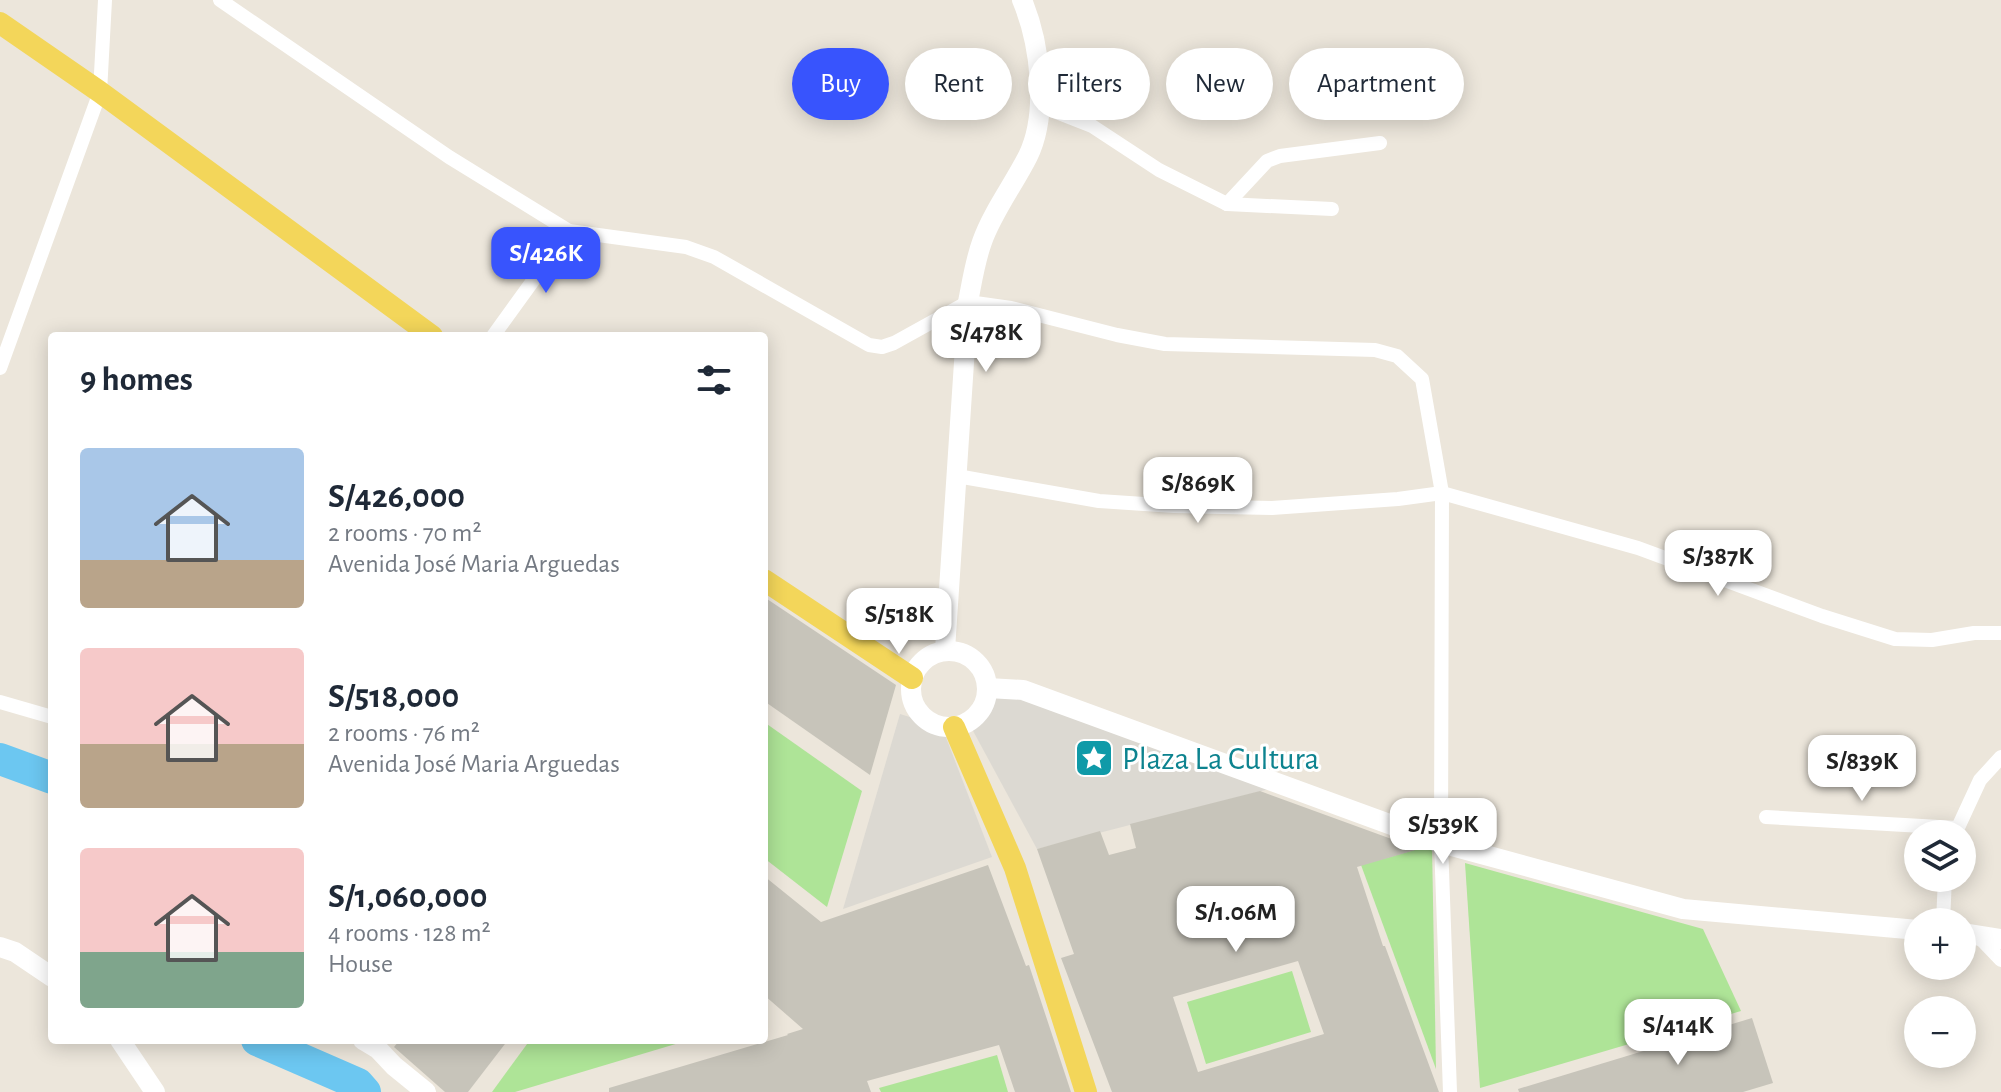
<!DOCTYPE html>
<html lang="en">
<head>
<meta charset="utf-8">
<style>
  body { margin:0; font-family:"Alegreya Sans",sans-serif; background:#f6f6f7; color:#1f2937; height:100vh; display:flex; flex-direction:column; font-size:30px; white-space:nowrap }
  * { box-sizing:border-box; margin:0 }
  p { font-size:26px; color:#747a83 }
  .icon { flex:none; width:44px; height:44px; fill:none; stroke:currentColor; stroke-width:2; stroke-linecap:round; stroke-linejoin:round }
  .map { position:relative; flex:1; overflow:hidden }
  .details { position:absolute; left:48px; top:332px; width:720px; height:712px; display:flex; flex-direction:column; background:#fff; border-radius:8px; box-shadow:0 4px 20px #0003 }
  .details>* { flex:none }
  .top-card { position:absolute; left:792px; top:48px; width:760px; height:72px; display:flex; gap:16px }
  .buttons { position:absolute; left:1904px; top:820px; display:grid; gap:16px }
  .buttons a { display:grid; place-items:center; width:72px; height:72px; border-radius:50%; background:#fff; box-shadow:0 4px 20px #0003; font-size:40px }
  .price { position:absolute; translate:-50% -68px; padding:0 18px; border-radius:16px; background:#fff; color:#222; font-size:26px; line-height:52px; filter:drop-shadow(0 2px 4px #0008) }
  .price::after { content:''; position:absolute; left:50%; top:48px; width:24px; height:18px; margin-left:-12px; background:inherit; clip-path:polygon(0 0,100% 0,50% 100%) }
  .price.on { background:#3854fd; color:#fff }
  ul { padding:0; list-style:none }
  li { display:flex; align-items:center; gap:24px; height:200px; padding:0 32px }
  li span { display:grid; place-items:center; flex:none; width:224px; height:160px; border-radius:8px; color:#555 }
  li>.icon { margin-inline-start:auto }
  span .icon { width:96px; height:96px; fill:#fffc; stroke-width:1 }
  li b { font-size:34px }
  h2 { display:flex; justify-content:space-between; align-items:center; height:96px; padding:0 32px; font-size:34px }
  .pill { padding:0 28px; border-radius:36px; background:#fff; box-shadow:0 4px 20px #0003; font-size:28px; line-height:72px }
  .pill.on { background:#3854fd; color:#fff }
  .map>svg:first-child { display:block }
  .green { fill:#aee497 }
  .plaza { fill:#dcd9d2 }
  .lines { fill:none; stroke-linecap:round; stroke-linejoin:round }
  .river { stroke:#6cc7f1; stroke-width:32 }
  .building { fill:#c7c4ba; fill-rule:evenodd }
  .street { stroke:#fff; stroke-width:14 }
  .secondary { stroke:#fff; stroke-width:20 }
  .primary { stroke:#f3d65a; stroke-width:22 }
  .labels { text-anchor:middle; stroke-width:6; stroke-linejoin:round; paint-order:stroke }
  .culture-label { font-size:32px; fill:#0d838f; stroke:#fff; text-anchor:start }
</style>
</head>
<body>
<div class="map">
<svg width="2001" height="1092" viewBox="0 0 2001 1092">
  <rect width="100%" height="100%" fill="#ece6db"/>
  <g class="green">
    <path d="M764,722L862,791L827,907L764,858Z"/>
    <path d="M1432,845L1436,1069L1361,865Z"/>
    <path d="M1465,863L1703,929L1741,1011L1480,1088Z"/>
    <path d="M1292,971L1311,1032L1206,1064L1187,1002Z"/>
    <path d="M530,1040H689L515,1092H492Z"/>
    <path d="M997,1055L1008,1092H881L879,1088Z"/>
  </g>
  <g class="plaza">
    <path d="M988,688L1277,787L1037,849L972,729Z"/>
    <path d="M900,714L942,727L992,857L843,909Z"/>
  </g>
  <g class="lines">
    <g class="river">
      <path d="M0,759L52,778"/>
      <path d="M257,1040L358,1084L365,1092"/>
    </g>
  </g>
  <g class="building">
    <path d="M764,597L896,685L870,775L764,701Z"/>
    <path d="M1260,791L1419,849L1357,867L1383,946H1385L1439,1092H1112L1061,958L1074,954L1037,849L1100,831L1109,855L1136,848L1130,824ZM1298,961L1324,1034L1198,1072L1173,997Z"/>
    <path d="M988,865L1026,966L1029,965L1071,1092H1015L999,1045L867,1081L871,1092H609V1088L788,1035L787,1034L803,1029L764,995V876L821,922Z"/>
    <path d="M1752,1018L1773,1083L1743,1092H1519L1518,1089Z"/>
    <path d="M400,1040H508L468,1092H445L394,1047Z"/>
  </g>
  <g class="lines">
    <g class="street">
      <path d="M220,0L449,157L569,231L686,247L714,257L869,345L882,347L894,343L968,302L1011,308L1117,335L1165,344L1375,350L1397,356L1422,379L1442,493L1441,843L1450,1092"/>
      <path d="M1041,106L1092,126L1159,170L1227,204L1332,209"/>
      <path d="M1227,204L1267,161L1280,156L1380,143"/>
      <path d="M493,336L569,231"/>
      <path d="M0,368L100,92L105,0"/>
      <path d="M957,476L1099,501L1174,506L1272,508L1398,499L1442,493L1638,548L1822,616L1895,639L1932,640L1974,633H2001"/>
      <path d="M0,702L52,717"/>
      <path d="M1766,817L1957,828"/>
      <path d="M1955,834L1980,780L2001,757"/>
      <path d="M1943,922L1945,878"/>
      <path d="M1978,936L2001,960"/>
    </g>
    <g class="secondary">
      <path d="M945,650L968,302C972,282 975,261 982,242C992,213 1014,184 1028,156C1049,113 1040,43 1022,0"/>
      <circle cx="949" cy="689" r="38"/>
      <path d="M988,688L1023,690L1441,843L1683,909L1918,930"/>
      <path d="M1962,933L2001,939"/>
      <path d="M0,947L15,952L52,977"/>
      <path d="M120,1040L155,1092"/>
      <path d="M363,1040L378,1049L394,1066L426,1092"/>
    </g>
    <g class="primary">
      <path d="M0,23L100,92L432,336"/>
      <path d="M764,580L912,678"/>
      <path d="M954,727L1015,868L1086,1092"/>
    </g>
  </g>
  <defs>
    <g id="sight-square" transform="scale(2)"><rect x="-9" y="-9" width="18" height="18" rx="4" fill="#0f9aa8" stroke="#fff"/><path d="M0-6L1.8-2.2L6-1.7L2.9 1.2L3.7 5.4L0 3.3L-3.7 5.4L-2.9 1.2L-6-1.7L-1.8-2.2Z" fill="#fff"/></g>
  </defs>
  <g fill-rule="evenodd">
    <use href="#sight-square" x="1094" y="758"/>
  </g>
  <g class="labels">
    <g class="culture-label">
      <text x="1122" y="769">Plaza La Cultura</text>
    </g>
  </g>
</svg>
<div class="buttons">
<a><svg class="icon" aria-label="layers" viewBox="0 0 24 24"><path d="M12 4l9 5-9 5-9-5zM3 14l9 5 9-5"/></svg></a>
<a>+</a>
<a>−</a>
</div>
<b class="price on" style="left:546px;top:295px">S/426K</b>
<b class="price" style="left:986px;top:374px">S/478K</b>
<b class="price" style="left:1198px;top:525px">S/869K</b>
<b class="price" style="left:1718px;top:598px">S/387K</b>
<b class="price" style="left:899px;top:656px">S/518K</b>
<b class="price" style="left:1862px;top:803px">S/839K</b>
<b class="price" style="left:1443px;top:866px">S/539K</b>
<b class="price" style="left:1236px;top:954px">S/1.06M</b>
<b class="price" style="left:1678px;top:1067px">S/414K</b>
<div class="top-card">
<a class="pill on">Buy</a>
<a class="pill">Rent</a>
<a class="pill">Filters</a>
<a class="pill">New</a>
<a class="pill">Apartment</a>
</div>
<section class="details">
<h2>9 homes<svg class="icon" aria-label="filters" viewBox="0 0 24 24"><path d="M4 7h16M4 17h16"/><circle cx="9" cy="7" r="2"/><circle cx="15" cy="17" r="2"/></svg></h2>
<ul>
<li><span style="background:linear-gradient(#a9c7e8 70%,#b9a48a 0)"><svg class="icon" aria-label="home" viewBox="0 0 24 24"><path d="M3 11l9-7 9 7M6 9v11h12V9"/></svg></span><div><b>S/426,000</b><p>2 rooms · 70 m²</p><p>Avenida José Maria Arguedas</p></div></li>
<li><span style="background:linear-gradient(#f6c9c9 60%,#b9a48a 0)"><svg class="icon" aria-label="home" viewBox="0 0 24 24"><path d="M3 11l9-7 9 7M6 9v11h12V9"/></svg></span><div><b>S/518,000</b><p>2 rooms · 76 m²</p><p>Avenida José Maria Arguedas</p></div></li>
<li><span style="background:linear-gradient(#f6c9c9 65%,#7fa58c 0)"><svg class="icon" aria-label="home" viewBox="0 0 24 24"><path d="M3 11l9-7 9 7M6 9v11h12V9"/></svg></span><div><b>S/1,060,000</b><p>4 rooms · 128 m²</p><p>House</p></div></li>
</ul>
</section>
</div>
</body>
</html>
